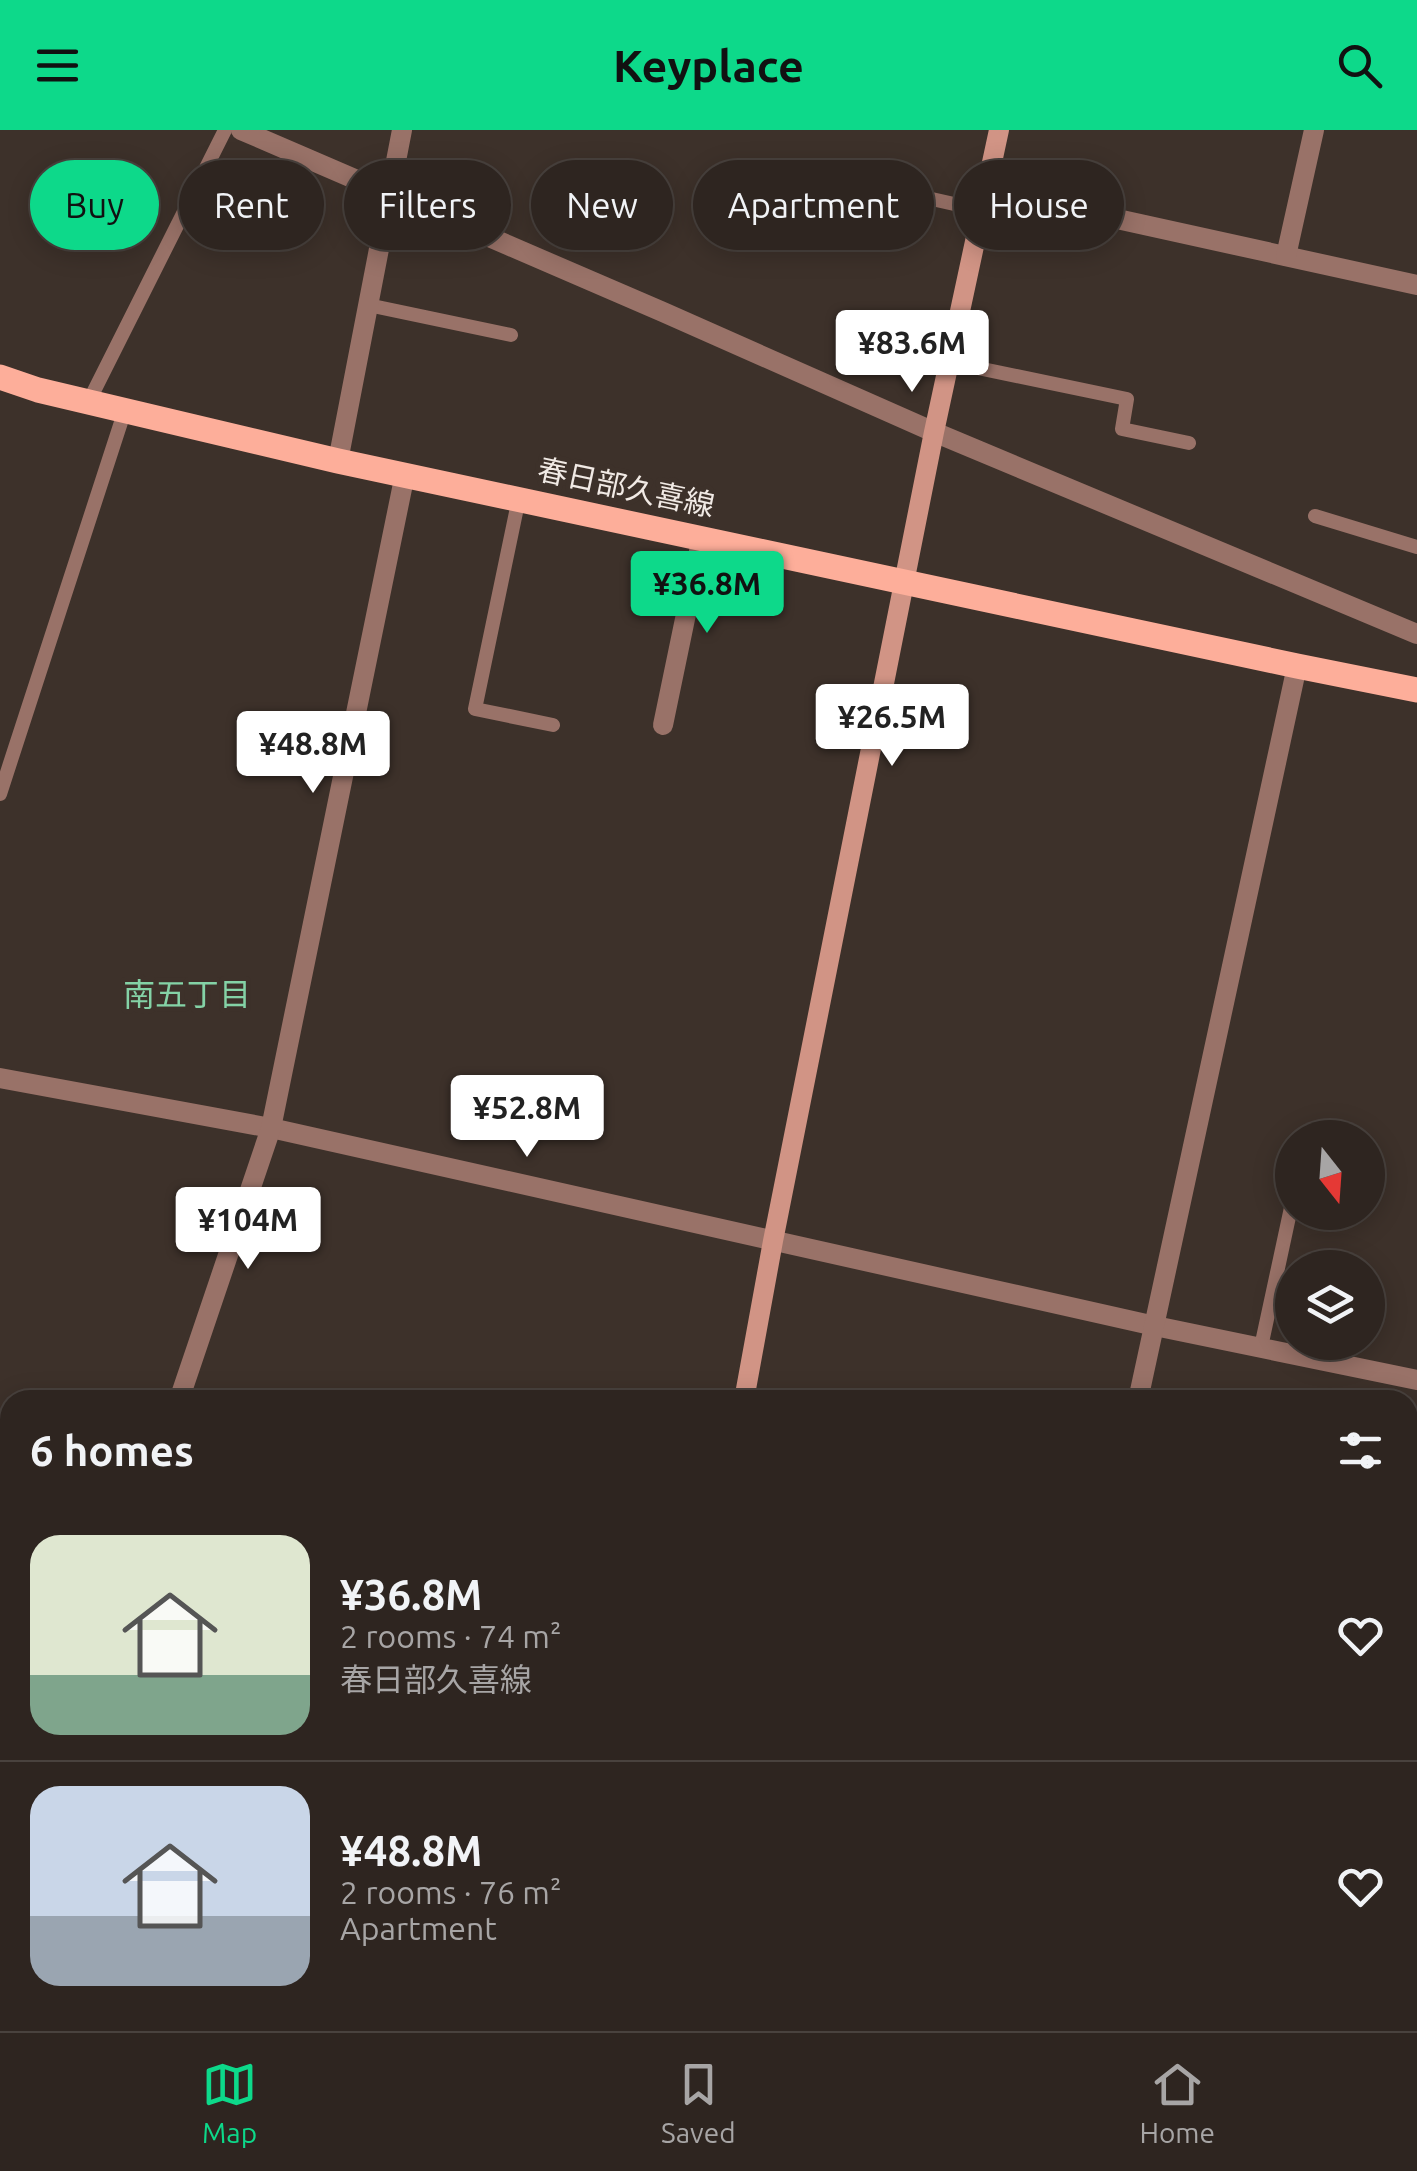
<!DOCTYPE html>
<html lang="en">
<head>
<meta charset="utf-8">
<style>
  body { margin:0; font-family:Ubuntu,"Noto Sans JP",sans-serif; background:#362d29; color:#f1f3f6; height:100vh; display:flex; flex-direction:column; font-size:38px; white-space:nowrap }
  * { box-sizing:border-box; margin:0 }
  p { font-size:32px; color:#a7a5a5 }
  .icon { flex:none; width:55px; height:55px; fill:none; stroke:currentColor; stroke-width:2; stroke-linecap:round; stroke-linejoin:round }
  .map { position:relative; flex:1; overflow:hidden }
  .panel { position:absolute; left:0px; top:1260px; width:1418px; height:642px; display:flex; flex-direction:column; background:#2e2520; border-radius:30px 30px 0 0; box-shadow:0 5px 25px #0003,0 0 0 2px #49423e }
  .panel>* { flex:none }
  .guide { position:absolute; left:30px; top:30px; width:1358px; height:90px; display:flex; gap:20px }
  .needle { width:65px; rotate:163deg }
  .buttons { position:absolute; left:1275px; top:990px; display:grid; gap:20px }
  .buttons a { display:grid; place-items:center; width:110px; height:110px; border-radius:50%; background:#2e2520; box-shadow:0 5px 25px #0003,0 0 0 2px #49423e; font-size:50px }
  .price { position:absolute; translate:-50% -85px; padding:0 22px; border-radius:10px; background:#fff; color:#222; font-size:32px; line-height:65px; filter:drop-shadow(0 2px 5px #0008) }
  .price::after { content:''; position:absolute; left:50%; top:60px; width:30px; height:22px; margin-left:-15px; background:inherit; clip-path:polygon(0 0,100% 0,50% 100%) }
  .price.selected { background:#0dd98a; color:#111 }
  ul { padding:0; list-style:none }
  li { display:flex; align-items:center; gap:30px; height:250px; padding:0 30px }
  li+li { border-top:2px solid #49423e }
  li span { display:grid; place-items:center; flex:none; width:280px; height:200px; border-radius:30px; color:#555 }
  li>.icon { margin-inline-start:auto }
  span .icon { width:120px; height:120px; fill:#fffc; stroke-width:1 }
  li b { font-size:42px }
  h2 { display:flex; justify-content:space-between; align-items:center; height:120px; padding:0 30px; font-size:42px }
  .tag { padding:0 35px; border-radius:45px; background:#2e2520; box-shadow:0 5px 25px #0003,0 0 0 2px #49423e; font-size:35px; line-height:90px }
  .tag.selected { background:#0dd98a; color:#111 }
  header { display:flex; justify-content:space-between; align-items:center; height:130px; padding:0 30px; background:#0dd98a; color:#111; font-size:45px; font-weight:700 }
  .tab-bar { display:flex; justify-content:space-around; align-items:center; height:140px; border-top:2px solid #49423e; background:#2e2520; font-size:28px; color:#a7a5a5 }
  .tab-bar a { display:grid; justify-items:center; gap:5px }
  .tab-bar .selected { color:#0dd98a }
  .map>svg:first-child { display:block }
  .built { fill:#49382d }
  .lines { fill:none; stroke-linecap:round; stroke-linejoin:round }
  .lane { stroke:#997268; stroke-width:14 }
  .street { stroke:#997268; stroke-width:20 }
  .secondary { stroke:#d19485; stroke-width:20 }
  .primary { stroke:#fdae9a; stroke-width:25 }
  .labels { text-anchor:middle; stroke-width:10; stroke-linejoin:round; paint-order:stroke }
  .street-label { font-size:30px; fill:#f1eae5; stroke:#3d312a }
  .neighbourhood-label { font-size:32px; fill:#84d2a6; stroke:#3d312a }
</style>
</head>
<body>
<header><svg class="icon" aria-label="menu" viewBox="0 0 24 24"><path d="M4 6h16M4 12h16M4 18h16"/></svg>Keyplace<svg class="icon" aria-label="search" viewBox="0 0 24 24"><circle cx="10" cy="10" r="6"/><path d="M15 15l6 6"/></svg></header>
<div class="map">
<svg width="1417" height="1901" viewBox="0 0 1417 1901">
  <rect width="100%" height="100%" fill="#3d312a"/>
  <path class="built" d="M1408,1779L1417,1782V1901H1028L1030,1892H1408Z"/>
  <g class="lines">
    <g class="lane">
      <path d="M811,42L981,80"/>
      <path d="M368,175L511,205"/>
      <path d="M949,232L1127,269L1122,299L1189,313"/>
      <path d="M89,271L225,0"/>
      <path d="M519,368L475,579L553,595"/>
      <path d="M1315,386L1417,417"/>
      <path d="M0,664L125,280"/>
      <path d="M1261,1217L1292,1073"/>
    </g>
    <g class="street">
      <path d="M241,0L663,182L934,302L1417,504"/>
      <path d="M985,60L1417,155"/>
      <path d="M1286,126L1314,0"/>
      <path d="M338,331L402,0"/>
      <path d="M663,595L702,407"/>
      <path d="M0,948L271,998L1155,1196L1417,1250"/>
      <path d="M179,1270L271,998L405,344"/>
      <path d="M1138,1270L1297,536"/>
      <path d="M1408,1485L1417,1493"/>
      <path d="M1408,1536L1417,1506"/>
      <path d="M0,1555L10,1559"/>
      <path d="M0,1833L10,1803"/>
      <path d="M0,1876L10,1887"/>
      <path d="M818,1892L839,1901"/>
      <path d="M1008,1901L1010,1892"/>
    </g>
    <g class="secondary">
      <path d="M744,1270L773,1111L934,302L999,0"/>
      <path d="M0,1325L10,1329"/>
      <path d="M1408,1749L1417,1752"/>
      <path d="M629,1901L630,1892"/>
    </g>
    <path class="primary" d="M0,247L38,260L338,331L1297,536L1417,560"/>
  </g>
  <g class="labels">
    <g class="street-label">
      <text transform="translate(626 358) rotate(12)" y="10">春日部久喜線</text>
    </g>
    <g class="neighbourhood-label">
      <text x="187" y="876">南五丁目</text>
    </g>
  </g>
</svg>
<div class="buttons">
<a><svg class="needle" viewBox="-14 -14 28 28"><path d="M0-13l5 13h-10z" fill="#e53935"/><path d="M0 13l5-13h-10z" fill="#a7a5a5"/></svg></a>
<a><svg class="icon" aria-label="layers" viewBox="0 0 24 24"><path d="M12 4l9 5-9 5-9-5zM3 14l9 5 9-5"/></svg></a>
</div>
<b class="price" style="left:912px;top:265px">¥83.6M</b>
<b class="price selected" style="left:707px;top:506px">¥36.8M</b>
<b class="price" style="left:892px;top:639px">¥26.5M</b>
<b class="price" style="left:313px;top:666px">¥48.8M</b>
<b class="price" style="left:527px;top:1030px">¥52.8M</b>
<b class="price" style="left:248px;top:1142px">¥104M</b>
<div class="guide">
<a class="tag selected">Buy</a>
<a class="tag">Rent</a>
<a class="tag">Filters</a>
<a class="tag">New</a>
<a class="tag">Apartment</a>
<a class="tag">House</a>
</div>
<section class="panel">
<h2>6 homes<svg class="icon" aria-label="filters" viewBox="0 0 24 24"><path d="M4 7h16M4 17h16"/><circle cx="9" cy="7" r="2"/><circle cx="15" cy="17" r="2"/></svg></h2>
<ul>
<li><span style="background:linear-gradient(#dfe7d0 70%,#7fa58c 0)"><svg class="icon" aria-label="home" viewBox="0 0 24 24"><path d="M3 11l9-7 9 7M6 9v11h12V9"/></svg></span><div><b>¥36.8M</b><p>2 rooms · 74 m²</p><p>春日部久喜線</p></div><svg class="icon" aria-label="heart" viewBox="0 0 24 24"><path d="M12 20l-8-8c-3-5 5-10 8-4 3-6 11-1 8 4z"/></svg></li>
<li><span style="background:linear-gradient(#c9d6e8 65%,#9aa5b1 0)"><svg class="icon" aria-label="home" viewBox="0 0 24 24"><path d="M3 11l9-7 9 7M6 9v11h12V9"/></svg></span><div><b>¥48.8M</b><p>2 rooms · 76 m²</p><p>Apartment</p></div><svg class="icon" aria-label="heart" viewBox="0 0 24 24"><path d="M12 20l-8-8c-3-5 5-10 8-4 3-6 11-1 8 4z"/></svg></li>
</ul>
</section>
</div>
<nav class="tab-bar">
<a class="selected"><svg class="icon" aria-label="map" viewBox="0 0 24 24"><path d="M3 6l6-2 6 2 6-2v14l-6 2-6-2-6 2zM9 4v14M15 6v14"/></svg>Map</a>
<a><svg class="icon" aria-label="saved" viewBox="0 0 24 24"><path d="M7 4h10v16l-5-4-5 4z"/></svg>Saved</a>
<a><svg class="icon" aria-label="home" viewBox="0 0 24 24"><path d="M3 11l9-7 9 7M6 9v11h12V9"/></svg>Home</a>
</nav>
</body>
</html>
